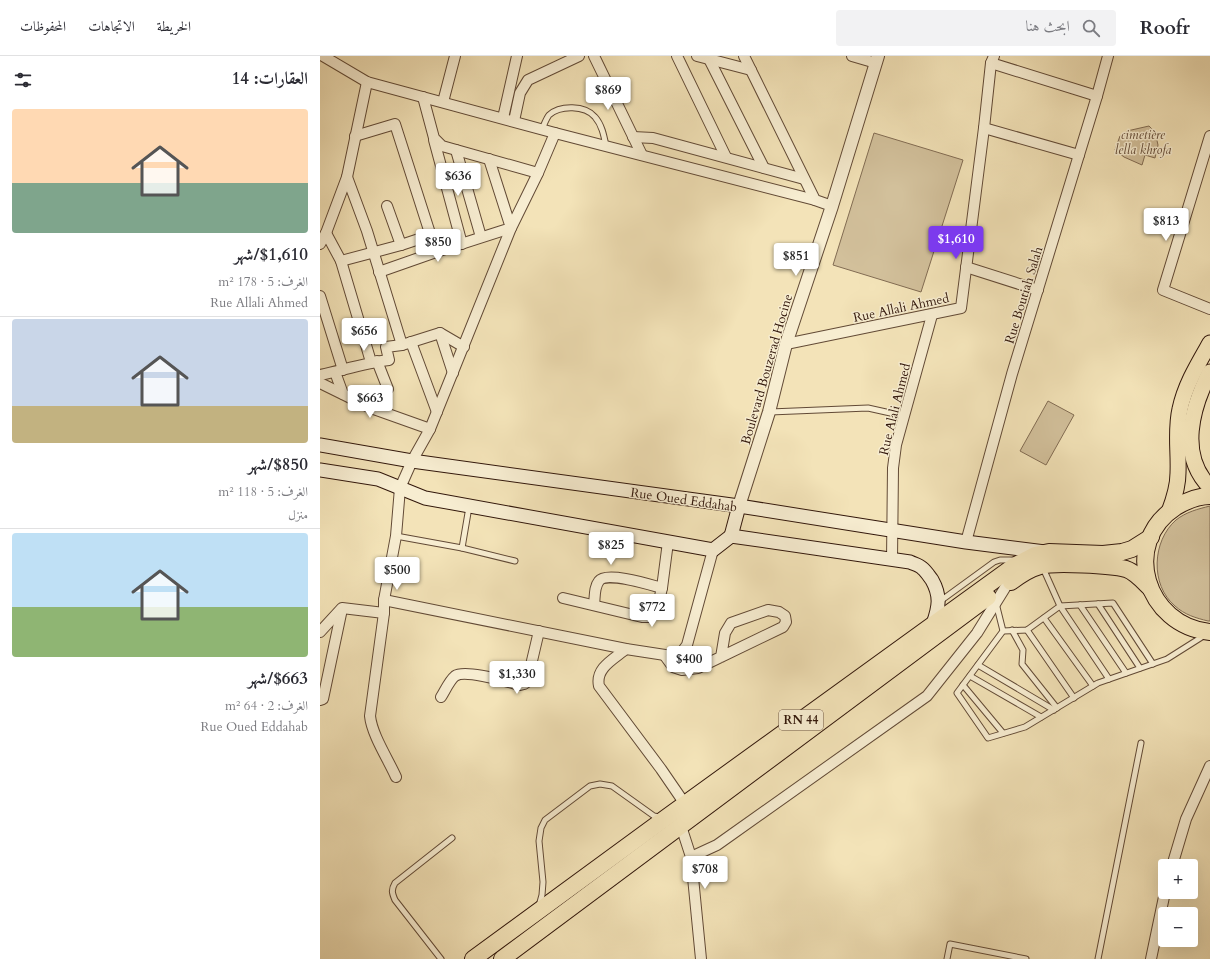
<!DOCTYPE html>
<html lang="ar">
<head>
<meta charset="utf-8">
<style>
  body { margin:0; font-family:Cardo,Amiri,serif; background:#f2f2f3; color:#2b2b33; direction:rtl; height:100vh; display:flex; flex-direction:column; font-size:15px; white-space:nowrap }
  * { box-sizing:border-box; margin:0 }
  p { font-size:13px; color:#7c7c81 }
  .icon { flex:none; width:22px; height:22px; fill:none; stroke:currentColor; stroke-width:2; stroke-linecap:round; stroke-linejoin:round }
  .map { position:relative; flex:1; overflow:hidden; direction:ltr }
  .sheet { display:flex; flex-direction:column; background:#fff; width:320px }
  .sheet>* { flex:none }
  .buttons { position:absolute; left:838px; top:803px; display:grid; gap:8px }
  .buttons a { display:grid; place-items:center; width:40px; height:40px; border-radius:4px; background:#fff; box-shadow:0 4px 16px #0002; font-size:20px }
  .price { position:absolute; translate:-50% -34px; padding:0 9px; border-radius:4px; background:#fff; color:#222; font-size:13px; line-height:26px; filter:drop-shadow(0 1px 2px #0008) }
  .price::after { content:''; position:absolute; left:50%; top:24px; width:12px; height:9px; margin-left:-6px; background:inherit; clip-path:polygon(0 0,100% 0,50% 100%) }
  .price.on { background:#7c3aed; color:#fff }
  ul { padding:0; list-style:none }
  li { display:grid; align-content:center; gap:8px; height:212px; padding:0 12px }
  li+li { border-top:1px solid #e1e1e2 }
  li span { display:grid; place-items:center; height:124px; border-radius:4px; color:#555 }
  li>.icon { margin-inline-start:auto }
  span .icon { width:72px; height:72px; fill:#fffc; stroke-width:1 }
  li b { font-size:17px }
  h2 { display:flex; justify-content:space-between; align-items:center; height:48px; padding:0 12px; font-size:17px }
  header { display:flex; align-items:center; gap:24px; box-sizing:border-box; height:56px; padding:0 20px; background:#fff; border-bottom:1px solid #e1e1e2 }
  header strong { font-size:19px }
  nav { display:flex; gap:22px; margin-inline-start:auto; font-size:14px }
  .search { width:280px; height:36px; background:#f2f2f3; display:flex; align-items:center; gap:10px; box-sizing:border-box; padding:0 14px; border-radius:4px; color:#7c7c81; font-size:15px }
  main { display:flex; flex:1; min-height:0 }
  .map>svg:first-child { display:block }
  .green { fill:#d2c09b; stroke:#826c53 }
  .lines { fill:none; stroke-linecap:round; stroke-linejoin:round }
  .service-casing { stroke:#624a36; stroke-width:7 }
  .minor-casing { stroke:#624a36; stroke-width:12 }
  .tertiary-casing { stroke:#624a36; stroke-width:14 }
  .secondary-casing { stroke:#32170b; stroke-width:15 }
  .primary-casing { stroke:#32170b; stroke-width:17 }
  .trunk-casing { stroke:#32170b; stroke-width:18 }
  .service { stroke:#f7edd1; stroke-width:5 }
  .minor { stroke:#f7edd1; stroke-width:10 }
  .tertiary { stroke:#f7edd1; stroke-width:12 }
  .secondary { stroke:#f7edd1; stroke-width:13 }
  .primary { stroke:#f3e3b8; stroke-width:15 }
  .trunk { stroke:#f3e3b8; stroke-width:16 }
  .labels { text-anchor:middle; stroke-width:3; stroke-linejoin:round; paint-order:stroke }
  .shield { fill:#f7edd1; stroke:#6d5746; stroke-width:1 }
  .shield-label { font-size:12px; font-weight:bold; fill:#32170b }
  .park-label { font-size:13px; font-style:italic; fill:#624a36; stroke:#f7edd1 }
  .street-label { font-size:13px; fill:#32170b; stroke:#f7edd1 }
</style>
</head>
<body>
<header>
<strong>Roofr</strong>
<div class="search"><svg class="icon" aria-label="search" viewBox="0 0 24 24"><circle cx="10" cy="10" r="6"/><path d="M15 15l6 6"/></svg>ابحث هنا</div>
<nav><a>الخريطة</a><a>الاتجاهات</a><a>المحفوظات</a></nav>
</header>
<main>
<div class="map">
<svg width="890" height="903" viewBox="0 0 890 903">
  <rect width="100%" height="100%" fill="#f3e3b8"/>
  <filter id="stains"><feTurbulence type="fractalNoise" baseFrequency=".005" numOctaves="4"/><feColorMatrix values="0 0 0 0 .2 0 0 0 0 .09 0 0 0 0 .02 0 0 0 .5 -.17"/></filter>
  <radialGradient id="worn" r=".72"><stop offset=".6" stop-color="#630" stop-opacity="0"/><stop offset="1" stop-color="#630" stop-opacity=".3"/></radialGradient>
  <g class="green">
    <path d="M829,70L835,76L838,89L835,102L825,99L822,109L804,101L795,94L800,80H807V75Z"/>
    <path d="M554,77L643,104L601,236L513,209Z"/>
    <path d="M728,345L754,359L726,409L700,395Z"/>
    <path d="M890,450V565H888C876,562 865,559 855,550C830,529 832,485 856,464C866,456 878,453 890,450Z"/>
  </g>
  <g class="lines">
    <g class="service-casing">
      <g id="service">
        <path d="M222,73C224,69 226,63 229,59C240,49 265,49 275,61C282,69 284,80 286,90"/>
        <path d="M450,356L548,352L584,360"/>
        <path d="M76,480L142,492L195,505"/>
        <path d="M142,492L149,451"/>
        <path d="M723,512L740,550L793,547L833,608"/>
        <path d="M619,546L674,506L680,504H696"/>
        <path d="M676,547L683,575L637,637L668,682L705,671L778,627L847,603L885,579"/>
        <path d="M778,548L820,612"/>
        <path d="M760,549L806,617"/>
        <path d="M724,562L773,630"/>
        <path d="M692,574L703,594L702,608L737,652"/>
        <path d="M707,574L754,642"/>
        <path d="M683,575L707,574L740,550L789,623"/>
        <path d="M658,609L734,654"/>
        <path d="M650,620L721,661"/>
        <path d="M643,629L683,677"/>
        <path d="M219,850L222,839L223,826L219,785L221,772L225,764L270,730L280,728L292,730L334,760L340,761"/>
        <path d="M121,903L75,844C72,837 71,834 75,827L132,782"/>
        <path d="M627,903L630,888L706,903"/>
        <path d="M778,903L821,687"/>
      </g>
    </g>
    <g class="minor-casing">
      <g id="minor">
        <path d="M3,0L47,26L235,77L495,144"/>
        <path d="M274,0L322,99"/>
        <path d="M357,0L406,101"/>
        <path d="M377,0L431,14"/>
        <path d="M424,0L495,144L512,150"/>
        <path d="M532,0L556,7"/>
        <path d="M389,3L444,112"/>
        <path d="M671,7L777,40"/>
        <path d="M103,41L114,82L122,90L218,117"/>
        <path d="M123,46L135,0"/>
        <path d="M183,62L197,0"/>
        <path d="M194,65L200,37L208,24L259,0"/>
        <path d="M664,72L759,99"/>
        <path d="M35,80L75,68L116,196L191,172L169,103"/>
        <path d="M890,80L843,234L890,253"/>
        <path d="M313,81L333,82L484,123"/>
        <path d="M114,84L142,188"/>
        <path d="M136,94L161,181"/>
        <path d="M27,121L47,175L82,289L120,277L144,291"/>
        <path d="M67,150L81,189"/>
        <path d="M6,177L21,205L81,189L111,179"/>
        <path d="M0,188L6,177L27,121L47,26"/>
        <path d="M21,205L51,306"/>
        <path d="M646,211L718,234"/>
        <path d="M59,216L116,196"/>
        <path d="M0,240L23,314"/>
        <path d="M120,277L133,317"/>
        <path d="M91,286L117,356"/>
        <path d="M466,288L641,252L664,72L671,7L674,0"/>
        <path d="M15,316L23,338"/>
        <path d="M0,319C23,314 46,307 69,304L66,291L82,289"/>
        <path d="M0,327L51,352L110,373"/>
        <path d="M31,342L68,333L57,305"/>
        <path d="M646,486L692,318L777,40L788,0"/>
        <path d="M572,504L573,412L576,389L612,259"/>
        <path d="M243,542L322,561H331L336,557L342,532L348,486"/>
        <path d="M64,544L306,593L358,601L367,589L393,494"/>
        <path d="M274,549C275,541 274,531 279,525C286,515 331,529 342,532"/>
        <path d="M64,557L50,660C52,679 68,703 76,721"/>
        <path d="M0,576L22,552L64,557V544L76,480L80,432L92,405L110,373L191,172L218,117L235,77"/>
        <path d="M306,593C294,603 275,612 279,630L341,713L365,748"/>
        <path d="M345,600L353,611L362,614L378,612L463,571L466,566L465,560L459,556L448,554L411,567L405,577L401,601"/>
        <path d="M121,641C125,635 129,625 135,620C145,613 188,626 200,629L204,628L207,626L219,575"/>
        <path d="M0,644L3,643L22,553"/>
        <path d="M361,770L371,801L381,903"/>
        <path d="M371,801L397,789L607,640L657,577L688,527"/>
        <path d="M852,810L866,763L890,710"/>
        <path d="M831,903L845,836"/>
      </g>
    </g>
    <g class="tertiary-casing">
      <path id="tertiary" d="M419,450L449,356L466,288L512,150L558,0"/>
    </g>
    <g class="secondary-casing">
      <g id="secondary">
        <path d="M0,389L92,405L419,450L646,486L725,496"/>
        <path d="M0,414L58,423L105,442L393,494L411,480L590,506C594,508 599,509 602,512C606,515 609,520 612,524C621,540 619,551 613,568"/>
        <path d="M411,480L419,450"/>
      </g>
    </g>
    <g class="primary-casing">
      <g id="primary">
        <path d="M890,316C872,351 858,399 890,431"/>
        <path d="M849,456C854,443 858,431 858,417C859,396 855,374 860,353C865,329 878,308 890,287"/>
      </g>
    </g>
    <g class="trunk-casing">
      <g id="trunk">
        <path d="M890,440C878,440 866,445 856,451C800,487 826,570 890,576"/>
        <path d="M691,526C700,519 709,513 720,510C734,506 791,509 806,513C815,516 823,525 830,532"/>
        <path d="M153,903L347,761L694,510L715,499L729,496L783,498L802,496L812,493L831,481"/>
        <path d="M182,903L668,541"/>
      </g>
    </g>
    <use href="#service" class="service"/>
    <use href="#minor" class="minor"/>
    <use href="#tertiary" class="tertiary"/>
    <use href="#secondary" class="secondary"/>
    <use href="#primary" class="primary"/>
    <use href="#trunk" class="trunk"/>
  </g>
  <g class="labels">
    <rect class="shield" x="459" y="654" width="44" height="20" rx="3"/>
    <g class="shield-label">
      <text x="481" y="668">RN 44</text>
    </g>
    <g class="park-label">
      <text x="823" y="83">cimetière<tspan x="823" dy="15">lella khrofa</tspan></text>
    </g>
    <g class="street-label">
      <text transform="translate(703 239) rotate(-73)" y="5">Rue Boutiah Salah</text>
      <text transform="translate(581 251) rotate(-12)" y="5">Rue Allali Ahmed</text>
      <text transform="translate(446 313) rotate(-74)" y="5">Boulevard Bouzerad Hocine</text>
      <text transform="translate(574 353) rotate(-76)" y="5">Rue Alali Ahmed</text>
      <text transform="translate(364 443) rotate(8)" y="5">Rue Oued Eddahab</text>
    </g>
  </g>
  <rect width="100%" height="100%" filter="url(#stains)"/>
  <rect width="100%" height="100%" fill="url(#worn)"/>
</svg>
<div class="buttons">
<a>+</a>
<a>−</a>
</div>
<b class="price" style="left:288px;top:55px">$869</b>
<b class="price" style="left:138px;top:141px">$636</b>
<b class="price" style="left:846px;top:186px">$813</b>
<b class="price on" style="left:636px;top:204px">$1,610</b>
<b class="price" style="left:118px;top:207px">$850</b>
<b class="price" style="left:476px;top:221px">$851</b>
<b class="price" style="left:44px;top:296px">$656</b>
<b class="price" style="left:50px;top:363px">$663</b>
<b class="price" style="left:291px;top:510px">$825</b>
<b class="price" style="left:77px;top:535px">$500</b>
<b class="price" style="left:332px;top:572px">$772</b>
<b class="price" style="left:369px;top:624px">$400</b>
<b class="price" style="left:197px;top:639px">$1,330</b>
<b class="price" style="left:385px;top:834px">$708</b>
</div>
<section class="sheet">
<h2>العقارات: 14<svg class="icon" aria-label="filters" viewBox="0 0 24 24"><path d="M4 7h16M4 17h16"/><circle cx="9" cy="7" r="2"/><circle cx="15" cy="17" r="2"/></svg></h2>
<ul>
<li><span style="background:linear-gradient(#ffd9b3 60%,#7fa58c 0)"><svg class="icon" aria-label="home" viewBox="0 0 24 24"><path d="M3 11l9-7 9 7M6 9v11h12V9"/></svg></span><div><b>$1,610/شهر</b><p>الغرف: 5 · 178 m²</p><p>Rue Allali Ahmed</p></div></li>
<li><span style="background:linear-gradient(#c9d6e8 70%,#c2b280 0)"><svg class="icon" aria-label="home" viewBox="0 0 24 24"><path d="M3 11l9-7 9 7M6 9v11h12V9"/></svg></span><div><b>$850/شهر</b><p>الغرف: 5 · 118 m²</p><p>منزل</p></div></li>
<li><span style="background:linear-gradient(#bfe0f5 60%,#8fb573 0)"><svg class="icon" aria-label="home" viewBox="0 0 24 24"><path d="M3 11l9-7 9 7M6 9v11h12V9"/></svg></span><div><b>$663/شهر</b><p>الغرف: 2 · 64 m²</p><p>Rue Oued Eddahab</p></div></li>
</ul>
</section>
</main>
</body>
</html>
